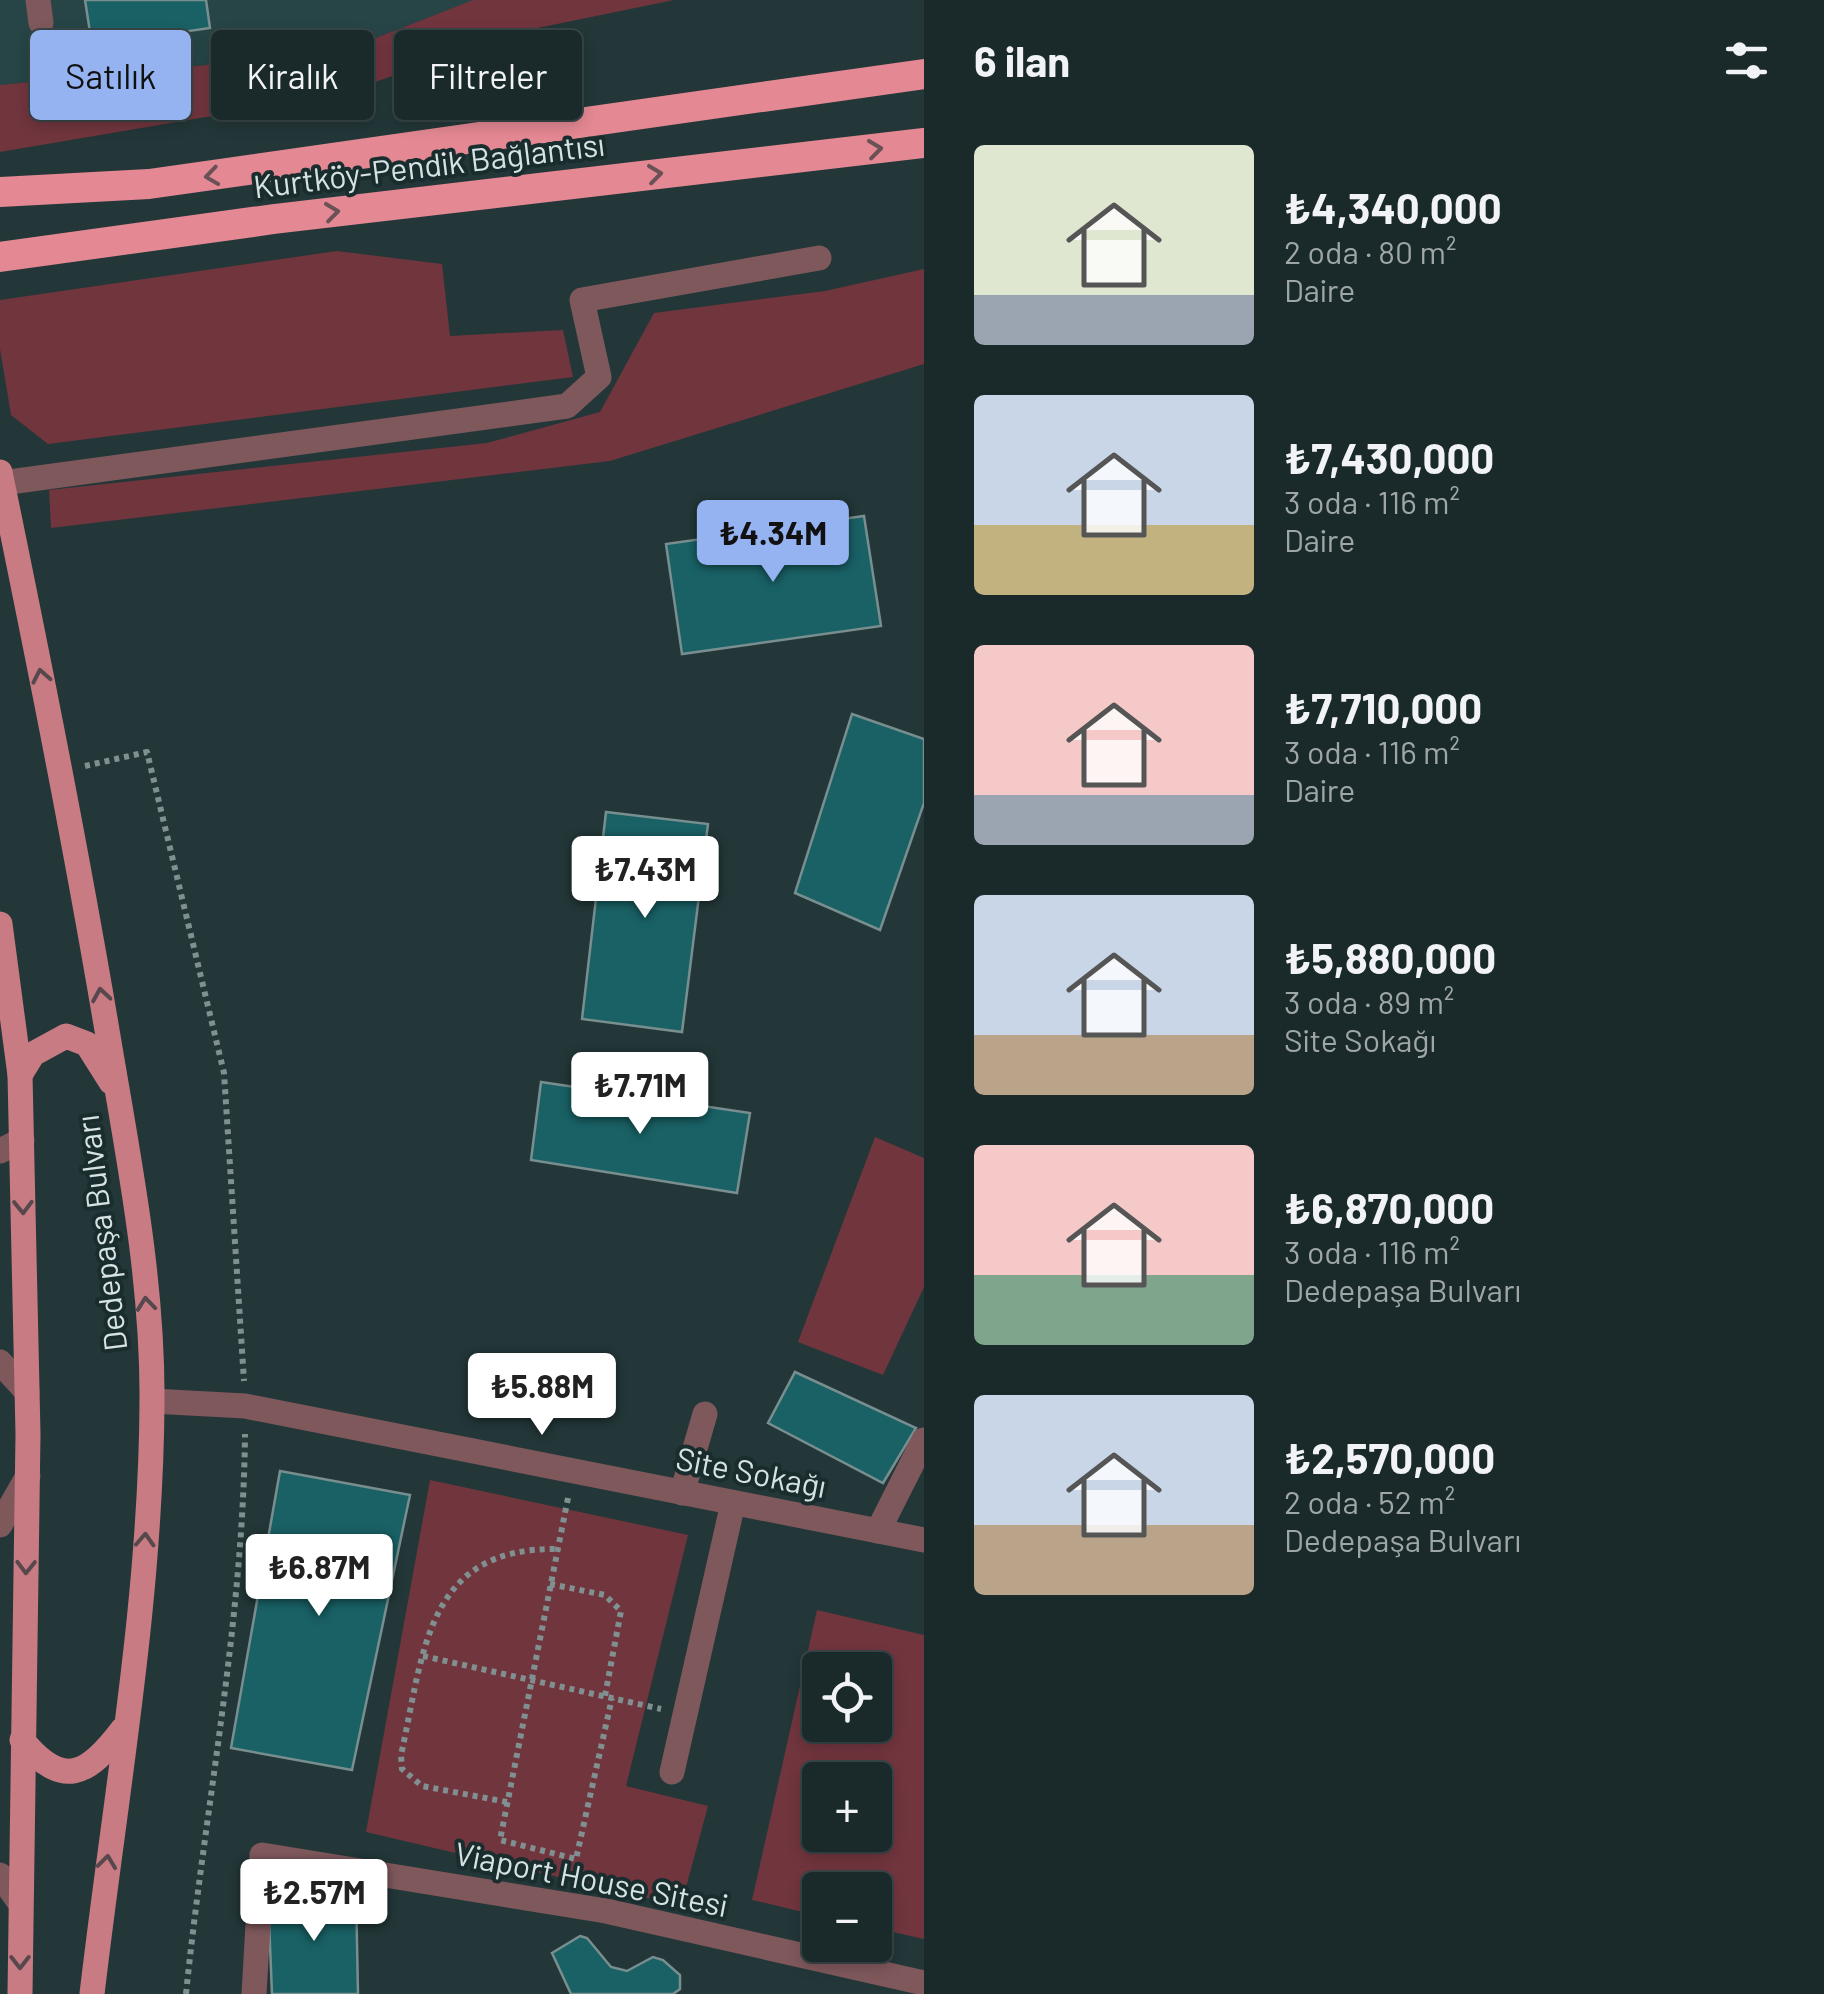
<!DOCTYPE html>
<html lang="tr">
<head>
<meta charset="utf-8">
<style>
  body { margin:0; font-family:Barlow,sans-serif; background:#273536; color:#f1f3f6; height:100vh; display:flex; flex-direction:column; font-size:38px; white-space:nowrap }
  * { box-sizing:border-box; margin:0 }
  p { font-size:32px; color:#9fa6a8 }
  .icon { flex:none; width:55px; height:55px; fill:none; stroke:currentColor; stroke-width:2; stroke-linecap:round; stroke-linejoin:round }
  .map { position:relative; flex:1; overflow:hidden }
  .drawer { display:flex; flex-direction:column; background:#1a292a; width:900px }
  .drawer>* { flex:none }
  .banner { position:absolute; left:30px; top:30px; width:742px; height:90px; display:flex; gap:20px }
  .fabs { position:absolute; left:802px; top:1652px; display:grid; gap:20px }
  .fabs a { display:grid; place-items:center; width:90px; height:90px; border-radius:10px; background:#1a292a; box-shadow:0 5px 15px #0003,0 0 0 2px #384547; font-size:50px }
  .price { position:absolute; translate:-50% -85px; padding:0 22px; border-radius:10px; background:#fff; color:#222; font-size:32px; line-height:65px; filter:drop-shadow(0 2px 5px #0008) }
  .price::after { content:''; position:absolute; left:50%; top:60px; width:30px; height:22px; margin-left:-15px; background:inherit; clip-path:polygon(0 0,100% 0,50% 100%) }
  .price.on { background:#95b2f1; color:#111 }
  ul { padding:0; list-style:none }
  li { display:flex; align-items:center; gap:30px; height:250px; padding:0 50px }
  li span { display:grid; place-items:center; flex:none; width:280px; height:200px; border-radius:10px; color:#555 }
  li>.icon { margin-inline-start:auto }
  span .icon { width:120px; height:120px; fill:#fffc; stroke-width:1 }
  li b { font-size:42px }
  h2 { display:flex; justify-content:space-between; align-items:center; height:120px; padding:0 50px; font-size:42px }
  .chip { padding:0 35px; border-radius:10px; background:#1a292a; box-shadow:0 5px 15px #0003,0 0 0 2px #384547; font-size:35px; line-height:90px }
  .chip.on { background:#95b2f1; color:#111 }
  main { display:flex; flex:1; min-height:0 }
  .map>svg:first-child { display:block }
  .built { fill:#274546 }
  .green { fill:#71353e; fill-rule:evenodd }
  .building { fill:#196165; stroke:#788e8f; stroke-width:2.5 }
  .lines { fill:none; stroke-linecap:round; stroke-linejoin:round }
  .path { stroke:#809091; stroke-width:6; stroke-dasharray:5 5; stroke-linecap:butt }
  .minor { stroke:#7f585c; stroke-width:25 }
  .major { stroke:#c87b83; stroke-width:25 }
  .highway { stroke:#e48893; stroke-width:30 }
  .oneway { stroke:#6a5156 }
  .oneway2 { stroke:#56484c }
  .labels { text-anchor:middle; stroke-width:8; stroke-linejoin:round; paint-order:stroke }
  .street-label { font-size:32px; fill:#d6e2e3; stroke:#192d2e }
</style>
</head>
<body>
<main>
<div class="map">
<svg width="924" height="1994" viewBox="0 0 924 1994">
  <rect width="100%" height="100%" fill="#233738"/>
  <path class="built" d="M0,0H473L340,52L0,85Z"/>
  <g class="green">
    <path d="M473,0H674L518,32L341,94L0,152V85L340,52Z"/>
    <path d="M337,251L442,264L450,336L563,330L573,377L48,444L11,415L0,349V300Z"/>
    <path d="M924,269V364L610,461L51,528L49,490L487,443L600,412L654,313L825,291Z"/>
    <path d="M875,1137L924,1158V1287L883,1375L798,1342Z"/>
    <path d="M430,1480L688,1535L626,1786L708,1806L681,1906L366,1832Z"/>
    <path d="M817,1610L924,1635V1939L875,1928V1890H820V1916L752,1900ZM820,1670H875V1725H820ZM820,1780H875V1835H820Z"/>
  </g>
  <g class="building">
    <path d="M85,0H206L210,28L92,45Z"/>
    <path d="M864,516L881,626L682,654L666,544Z"/>
    <path d="M852,714L924,739V803L880,930L795,893Z"/>
    <path d="M606,812L708,824L682,1032L582,1019Z"/>
    <path d="M541,1082L750,1113L737,1193L531,1160Z"/>
    <path d="M795,1372L916,1428L883,1483L768,1423Z"/>
    <path d="M280,1471L410,1495L352,1770L231,1748Z"/>
    <path d="M356,1891L358,1994H272L268,1896Z"/>
    <path d="M580,1936L587,1938L611,1967L627,1971L653,1957L663,1960L680,1975V1989L673,1994H571L552,1953Z"/>
  </g>
  <g class="lines">
    <g class="path">
      <path d="M85,766L147,752L224,1073L244,1381"/>
      <path d="M568,1498L500,1840L576,1859L612,1698"/>
      <path d="M550,1584L605,1595L621,1611L605,1696"/>
      <path d="M423,1656L661,1709"/>
      <path d="M507,1802L422,1786L402,1769L401,1755C424,1653 425,1547 558,1549"/>
      <path d="M186,1994C205,1807 243,1623 245,1434"/>
    </g>
    <g class="minor">
      <path d="M38,0L41,23"/>
      <path d="M2,483L567,406L599,377L582,300L819,258"/>
      <path d="M0,1151L22,1140"/>
      <path d="M0,1362L27,1392"/>
      <path d="M152,1401L245,1406L924,1540"/>
      <path d="M682,1493L705,1414"/>
      <path d="M0,1525L28,1476"/>
      <path d="M878,1531L924,1440"/>
      <path d="M672,1772L733,1503"/>
      <path d="M0,1875L20,1903"/>
      <path d="M254,1994L262,1855L606,1911L924,1983"/>
    </g>
    <g class="major">
      <path d="M0,472C39,662 77,851 109,1042C129,1161 153,1281 152,1402C151,1601 115,1797 92,1994"/>
      <path d="M0,924L20,1075L28,1434L20,1994"/>
      <path d="M20,1075L33,1054L66,1036L87,1044L111,1082"/>
      <path d="M22,1740C63,1790 88,1775 122,1730"/>
    </g>
    <g class="highway">
      <path d="M0,192L149,184L924,74"/>
      <path d="M0,257L274,219L924,143"/>
    </g>
  </g>
  <defs><path id="oneway-chevron" d="M-2-3.5L2.5 0L-2 3.5" fill="none" stroke-width="1.6" stroke-linecap="round" stroke-linejoin="round" transform="scale(2.5)"/></defs>
  <g class="oneway">
    <use href="#oneway-chevron" transform="translate(875 149) rotate(-7)"/>
    <use href="#oneway-chevron" transform="translate(655 174) rotate(-7)"/>
    <use href="#oneway-chevron" transform="translate(212 176) rotate(172)"/>
    <use href="#oneway-chevron" transform="translate(332 212) rotate(-7)"/>
  </g>
  <g class="oneway2">
    <use href="#oneway-chevron" transform="translate(41 676) rotate(-101)"/>
    <use href="#oneway-chevron" transform="translate(101 995) rotate(-99)"/>
    <use href="#oneway-chevron" transform="translate(23 1207) rotate(89)"/>
    <use href="#oneway-chevron" transform="translate(146 1304) rotate(-96)"/>
    <use href="#oneway-chevron" transform="translate(145 1540) rotate(-87)"/>
    <use href="#oneway-chevron" transform="translate(26 1567) rotate(91)"/>
    <use href="#oneway-chevron" transform="translate(107 1862) rotate(-83)"/>
    <use href="#oneway-chevron" transform="translate(20 1962) rotate(90)"/>
  </g>
  <g class="labels">
    <g class="street-label">
      <text transform="translate(429 166) rotate(-7)" y="11">Kurtköy-Pendik Bağlantısı</text>
      <text transform="translate(102 1233) rotate(-97)" y="11">Dedepaşa Bulvarı</text>
      <text transform="translate(751 1473) rotate(11)" y="11">Site Sokağı</text>
      <text transform="translate(591 1880) rotate(11)" y="11">Viaport House Sitesi</text>
    </g>
  </g>
</svg>
<div class="fabs">
<a><svg class="icon" aria-label="locate" viewBox="0 0 24 24"><circle cx="12" cy="12" r="6"/><path d="M12 2v4M12 18v4M2 12h4M18 12h4"/></svg></a>
<a>+</a>
<a>−</a>
</div>
<b class="price on" style="left:773px;top:585px">₺4.34M</b>
<b class="price" style="left:645px;top:921px">₺7.43M</b>
<b class="price" style="left:640px;top:1137px">₺7.71M</b>
<b class="price" style="left:542px;top:1438px">₺5.88M</b>
<b class="price" style="left:319px;top:1619px">₺6.87M</b>
<b class="price" style="left:314px;top:1944px">₺2.57M</b>
<div class="banner">
<a class="chip on">Satılık</a>
<a class="chip">Kiralık</a>
<a class="chip">Filtreler</a>
</div>
</div>
<section class="drawer">
<h2>6 ilan<svg class="icon" aria-label="filters" viewBox="0 0 24 24"><path d="M4 7h16M4 17h16"/><circle cx="9" cy="7" r="2"/><circle cx="15" cy="17" r="2"/></svg></h2>
<ul>
<li><span style="background:linear-gradient(#dfe7d0 75%,#9aa5b1 0)"><svg class="icon" aria-label="home" viewBox="0 0 24 24"><path d="M3 11l9-7 9 7M6 9v11h12V9"/></svg></span><div><b>₺4,340,000</b><p>2 oda · 80 m²</p><p>Daire</p></div></li>
<li><span style="background:linear-gradient(#c9d6e8 65%,#c2b280 0)"><svg class="icon" aria-label="home" viewBox="0 0 24 24"><path d="M3 11l9-7 9 7M6 9v11h12V9"/></svg></span><div><b>₺7,430,000</b><p>3 oda · 116 m²</p><p>Daire</p></div></li>
<li><span style="background:linear-gradient(#f6c9c9 75%,#9aa5b1 0)"><svg class="icon" aria-label="home" viewBox="0 0 24 24"><path d="M3 11l9-7 9 7M6 9v11h12V9"/></svg></span><div><b>₺7,710,000</b><p>3 oda · 116 m²</p><p>Daire</p></div></li>
<li><span style="background:linear-gradient(#c9d6e8 70%,#b9a48a 0)"><svg class="icon" aria-label="home" viewBox="0 0 24 24"><path d="M3 11l9-7 9 7M6 9v11h12V9"/></svg></span><div><b>₺5,880,000</b><p>3 oda · 89 m²</p><p>Site Sokağı</p></div></li>
<li><span style="background:linear-gradient(#f6c9c9 65%,#7fa58c 0)"><svg class="icon" aria-label="home" viewBox="0 0 24 24"><path d="M3 11l9-7 9 7M6 9v11h12V9"/></svg></span><div><b>₺6,870,000</b><p>3 oda · 116 m²</p><p>Dedepaşa Bulvarı</p></div></li>
<li><span style="background:linear-gradient(#c9d6e8 65%,#b9a48a 0)"><svg class="icon" aria-label="home" viewBox="0 0 24 24"><path d="M3 11l9-7 9 7M6 9v11h12V9"/></svg></span><div><b>₺2,570,000</b><p>2 oda · 52 m²</p><p>Dedepaşa Bulvarı</p></div></li>
</ul>
</section>
</main>
</body>
</html>
